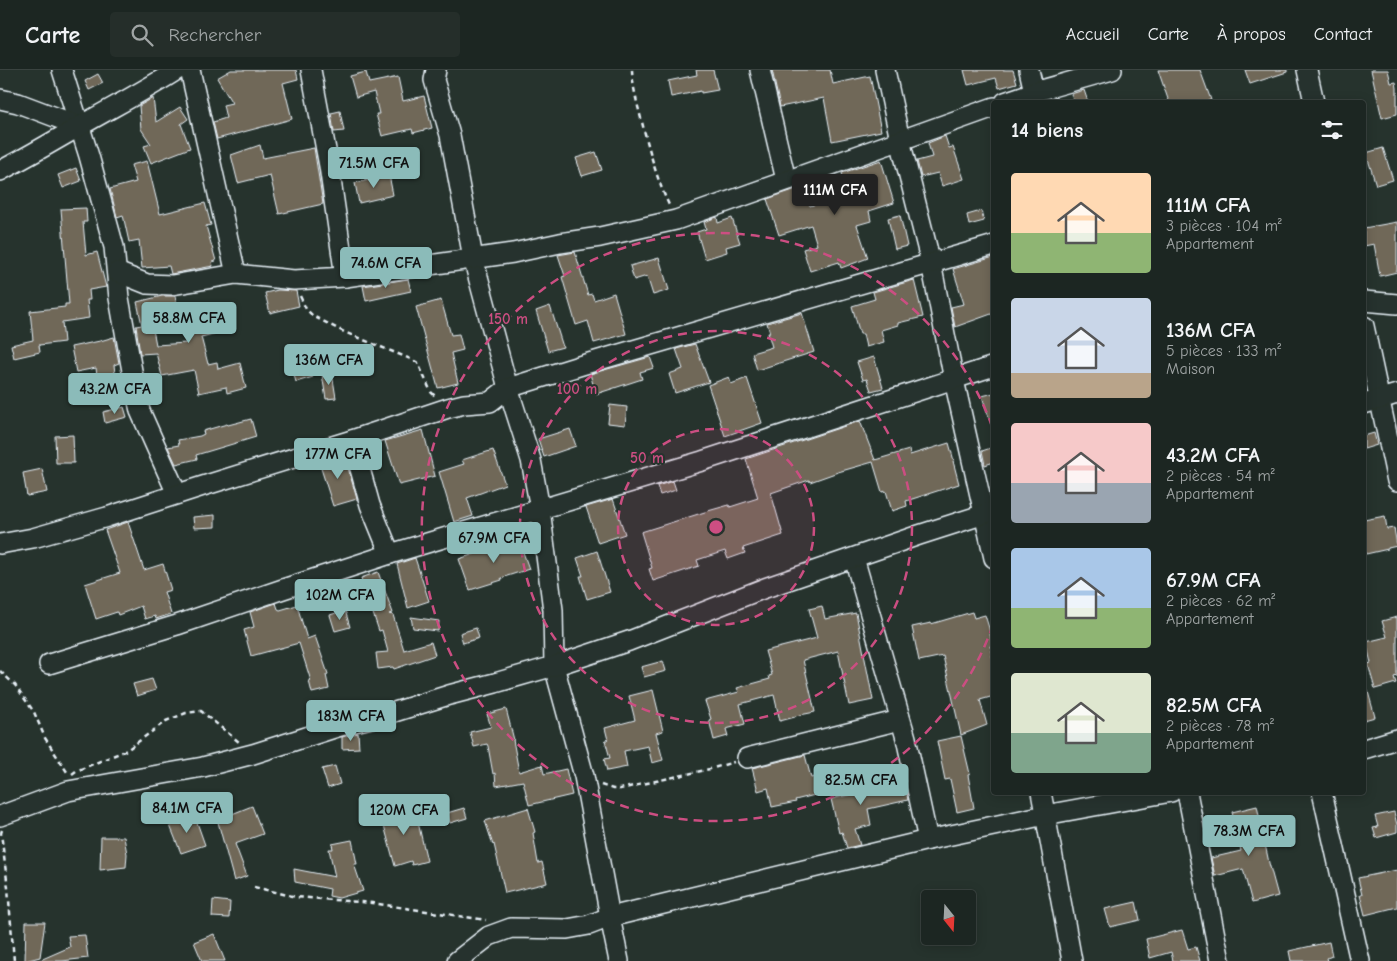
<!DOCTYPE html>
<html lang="fr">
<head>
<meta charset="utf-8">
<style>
  body { margin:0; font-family:"Comic Neue",sans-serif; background:#252e2a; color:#f1f3f6; height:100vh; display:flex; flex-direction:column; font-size:19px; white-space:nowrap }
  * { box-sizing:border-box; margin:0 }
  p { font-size:16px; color:#a0a5a5 }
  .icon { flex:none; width:28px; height:28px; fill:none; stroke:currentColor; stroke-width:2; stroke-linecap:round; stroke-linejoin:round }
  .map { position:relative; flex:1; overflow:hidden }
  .drawer { position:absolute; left:991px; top:30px; width:375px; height:695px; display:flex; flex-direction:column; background:#1c2622; border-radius:5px; box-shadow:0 2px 12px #0003,0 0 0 1px #3a4340 }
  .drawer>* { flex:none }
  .needle { width:32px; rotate:162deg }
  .controls { position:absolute; left:921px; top:820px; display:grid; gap:10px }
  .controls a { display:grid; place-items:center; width:55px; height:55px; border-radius:5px; background:#1c2622; box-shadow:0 2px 12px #0003,0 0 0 1px #3a4340; font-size:25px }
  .price { position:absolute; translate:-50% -42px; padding:0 11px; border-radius:5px; background:#8bbbb9; color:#111; font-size:16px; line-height:32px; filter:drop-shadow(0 1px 2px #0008) }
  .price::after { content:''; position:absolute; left:50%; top:30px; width:15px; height:11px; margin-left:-8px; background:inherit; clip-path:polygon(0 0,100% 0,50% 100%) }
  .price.on { background:#222; color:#fff }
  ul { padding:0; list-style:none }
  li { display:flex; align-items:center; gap:15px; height:125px; padding:0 20px }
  li span { display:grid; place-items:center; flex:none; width:140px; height:100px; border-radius:5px; color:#555 }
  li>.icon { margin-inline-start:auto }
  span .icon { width:60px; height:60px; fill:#fffc; stroke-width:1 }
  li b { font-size:21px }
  h2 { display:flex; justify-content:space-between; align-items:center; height:60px; padding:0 20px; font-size:21px }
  header { display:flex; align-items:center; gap:30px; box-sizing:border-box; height:70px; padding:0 25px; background:#1c2622; border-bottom:1px solid #3a4340 }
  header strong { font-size:24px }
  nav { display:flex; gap:28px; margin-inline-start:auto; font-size:18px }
  .search { width:350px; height:45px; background:#252e2a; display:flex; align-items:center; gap:12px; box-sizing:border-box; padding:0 18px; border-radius:5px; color:#a0a5a5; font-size:19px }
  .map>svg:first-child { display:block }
  .building { fill:#706758; stroke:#e8f1f8 }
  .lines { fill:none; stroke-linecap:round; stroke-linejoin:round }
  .minor-casing { stroke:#e8f1f8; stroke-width:22 }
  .path { stroke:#e8f1f8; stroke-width:2.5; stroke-dasharray:5 4; stroke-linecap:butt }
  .minor { stroke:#26332d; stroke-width:19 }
  .ring { fill:none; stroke:#cc4e82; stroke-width:2.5; stroke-dasharray:9 6 }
  .centre { fill:#cc4e82; stroke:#26332d; stroke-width:2.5 }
  .ring-label { font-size:15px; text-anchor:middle; font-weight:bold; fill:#cc4e82; stroke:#26332d; stroke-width:4; stroke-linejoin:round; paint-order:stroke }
</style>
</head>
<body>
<header>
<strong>Carte</strong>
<div class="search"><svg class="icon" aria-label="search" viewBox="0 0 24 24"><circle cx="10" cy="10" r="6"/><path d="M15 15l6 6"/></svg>Rechercher</div>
<nav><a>Accueil</a><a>Carte</a><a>À propos</a><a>Contact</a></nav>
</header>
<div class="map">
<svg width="1397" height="891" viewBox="0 0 1397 891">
  <rect width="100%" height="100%" fill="#26332d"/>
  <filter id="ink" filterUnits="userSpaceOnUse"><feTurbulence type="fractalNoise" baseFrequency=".02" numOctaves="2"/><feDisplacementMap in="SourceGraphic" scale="10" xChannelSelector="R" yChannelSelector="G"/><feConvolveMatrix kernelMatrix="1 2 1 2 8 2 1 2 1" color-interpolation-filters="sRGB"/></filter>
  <g filter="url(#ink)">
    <g class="building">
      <path d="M231,0H296L298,9L283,13L292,49L217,69L213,52L226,48L223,35L232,33L217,8Z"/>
      <path d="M696,0H713L718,20L701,23V21L671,27L668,11L697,5Z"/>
      <path d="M772,0H830L833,14L870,6L881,61L832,71L824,28L780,37Z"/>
      <path d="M964,0H1013L1017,13L999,18L996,8L968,15Z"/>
      <path d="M1158,0H1200L1211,30L1203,32H1169Z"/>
      <path d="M1245,0H1287V2L1250,14Z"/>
      <path d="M1371,0H1388L1391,13L1396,12L1397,18V44L1382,48Z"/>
      <path d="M366,2L369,13L398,7L403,31L424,26L432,58L413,63L412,59L382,66L376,44H379L374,22L356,27L350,6Z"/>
      <path d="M98,4L103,13L89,20L85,11Z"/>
      <path d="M1084,20L1088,32H1074L1071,24Z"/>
      <path d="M153,28L156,52L180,37L188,49L181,54L190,78L151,93L144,76L151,74L141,59L139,36Z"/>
      <path d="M340,41L344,61L334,62L331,43Z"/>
      <path d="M945,66L949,78L953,77L964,109L942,116L938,103L921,107L917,91L932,87L928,73Z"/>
      <path d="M260,75L263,88L314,78L323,134L279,144L270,105L238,113L231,85Z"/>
      <path d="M1383,78L1393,110L1376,115L1366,83Z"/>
      <path d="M596,82L602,100L582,106L576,88Z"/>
      <path d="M881,90L894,133L869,141L871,151L857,155L868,188L841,198L839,192L810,201L803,179L817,175L811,155L779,165L767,129L805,116L810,136L848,125L842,103Z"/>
      <path d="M147,91L160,144L205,133L211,155L206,156L216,191L212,192L213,196L171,204L169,196L142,198L139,170L129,172L123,145L117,147L110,119L136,112L131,95Z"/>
      <path d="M76,98L81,111L63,118L58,105Z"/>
      <path d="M389,105L393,125L359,133L355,113Z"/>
      <path d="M86,138L87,152H83L86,185L97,182L106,217L89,220L90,230H87L89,248L62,252L64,272L39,275L40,282L14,288L11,275L33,270L30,241L65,237V234H69L61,139Z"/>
      <path d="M981,141L984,151L969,155L967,145Z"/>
      <path d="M900,145L907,176L895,179L888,148Z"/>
      <path d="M717,147L718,153L732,148L740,173L726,177L727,182L705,189L697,162L706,159L704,152Z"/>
      <path d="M1397,152V202L1380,206L1374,174L1364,176V158Z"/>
      <path d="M575,182L588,225L592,224L594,230L614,223L626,264L594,273L588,251L576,255L562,207L565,206L558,185Z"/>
      <path d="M994,187V243L955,257L951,237L964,234L953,199Z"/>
      <path d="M659,188L669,220L653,225L647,206L634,210L630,196Z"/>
      <path d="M408,209L411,221L366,231L363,216Z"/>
      <path d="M914,210L923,247L898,253V255L881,260L884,272L866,277L863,264H860L852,236L875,229L873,222Z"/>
      <path d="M278,220L296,221L299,236L270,243L265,223Z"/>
      <path d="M162,226H175L179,243L151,249L156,275L186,273L180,247L227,235L233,259L201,267L208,294L217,292L218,299L240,293L246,318L227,323L226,317L199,323L194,300L162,306L156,283L140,284L136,256L142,255L137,232Z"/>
      <path d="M441,230L451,265L459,264L463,280L451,283L458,313L438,318L416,237Z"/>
      <path d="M550,236L563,277L548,281L536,241Z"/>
      <path d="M802,243L814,282L757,300L752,283L772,277L768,263H770L767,253Z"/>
      <path d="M114,267L119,293L114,295L117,319L99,321L96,298L76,302L71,277L100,271Z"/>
      <path d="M695,274L709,312L675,323L669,304L683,299L676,279Z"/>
      <path d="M650,287L654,298L640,302L642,309L596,324L590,304Z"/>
      <path d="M874,287L883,318L871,321L867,309L863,310L857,292Z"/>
      <path d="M309,293L313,307L296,312L292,298Z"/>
      <path d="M332,303L336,328L326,329L322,304Z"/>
      <path d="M729,307L731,314L747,308L762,353L725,366L708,315Z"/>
      <path d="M994,323V356L992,357L982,326Z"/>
      <path d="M610,335L627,337L625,355L608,353Z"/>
      <path d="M124,337L127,347L105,353L103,342Z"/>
      <path d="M251,349L256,367L196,385L197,389L176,394L168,377L179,375L178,370L200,366L204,364L203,361L227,354L228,355Z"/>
      <path d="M860,351L875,390L909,380L910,385L949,373L954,391H953L959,414L906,431L907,436L892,441L886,421L882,422L873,392L838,402L810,412L809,410L771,423L783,465L743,478L745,483L728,489L725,481L697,490L699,496L653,511L649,499L652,498L641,462L708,441L729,435L730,437L758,428L746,389Z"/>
      <path d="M570,359L576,376L544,387L538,369Z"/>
      <path d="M423,360L435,406L399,415L385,371Z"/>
      <path d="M1374,363L1377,375L1364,379V366Z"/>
      <path d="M73,365L74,393H56L55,366Z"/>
      <path d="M994,377V392L985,395L982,381Z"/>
      <path d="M493,380L505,414L467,428L473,446L454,452L439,402L464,394L462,390Z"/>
      <path d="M344,384L357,429L333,436L319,392Z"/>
      <path d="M42,399L47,422L27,426L23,403Z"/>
      <path d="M673,411L676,420L660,425L657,416Z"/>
      <path d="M613,429L625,464L598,473L586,437Z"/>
      <path d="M215,445V457L194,458L193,447Z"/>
      <path d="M1385,446L1387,459L1394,458L1397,476L1388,478V479L1366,484L1364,475V450Z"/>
      <path d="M128,452L144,500L163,494L171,520L164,522L171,544L156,549L155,546L145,549L141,536L118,545L117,542L96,549L85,514L120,503L105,460Z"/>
      <path d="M517,465L529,499L501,508L502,510L470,520L459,489L504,474L503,469Z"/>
      <path d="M597,481L610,522L587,529L580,506H583L577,488Z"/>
      <path d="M415,488L429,531L408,538L397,494Z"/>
      <path d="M378,502L393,543L389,544L393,545L404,580L431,572L435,585L394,599L393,597L378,599L376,583L388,582L382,560L379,561L361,508Z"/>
      <path d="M276,533L278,539L280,540L297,535L307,569L315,566L328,604L326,605L329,619L312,623L309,611H311L299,573L251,586L244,560L254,557L250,542Z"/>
      <path d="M822,536L825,549L856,543L873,630L849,635L838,581L803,590L815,642L795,646V647L780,651L774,625L740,634L745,654L726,659L728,666L714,670L709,650L711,649L705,631L739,622L737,618L770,609L769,606L772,605L765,581L817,568L809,539Z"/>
      <path d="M345,540L350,557L335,561L330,545Z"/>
      <path d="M972,542L974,548L985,545L989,558L992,575L990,576L994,595V626L980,630L987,655L961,665L943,586L919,591L912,557L931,553V554Z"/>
      <path d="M411,547L439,551L438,561L413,558Z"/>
      <path d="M1397,547V606L1394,607L1396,613L1375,619L1368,594L1371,593L1366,572L1387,567L1382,551Z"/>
      <path d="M476,558L479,568L463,573L460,563Z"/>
      <path d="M663,591L666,601L644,607L641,597Z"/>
      <path d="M152,609L156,620L137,626L133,614Z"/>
      <path d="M1367,618L1375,647L1364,650V619Z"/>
      <path d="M653,620L663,661L656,663L663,690L652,693L648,676L624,681L627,697L607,701L604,689L610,688L605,670H608L605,658L635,650L629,626Z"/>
      <path d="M506,639L514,670H513L519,702L542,695L544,704L566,699L572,725L529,735L523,711L496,716L495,703L493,704L488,676L487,674L474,677L470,662L491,657L487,644Z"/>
      <path d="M358,663L359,678L342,679V667Z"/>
      <path d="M961,666L970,704L968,705L974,738L957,742L950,709L945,710L937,671Z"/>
      <path d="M805,685L811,708L826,704L831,721L795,730L796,732L772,737L768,718L758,721L752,698Z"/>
      <path d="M859,695L864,722L898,715L900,721L906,720L908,730L868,739L871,755L855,759L860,775L847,778L842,762L839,763L831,729L853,724L848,697Z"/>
      <path d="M335,696L340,714L328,718L322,699Z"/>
      <path d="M414,735L427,791L412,795L411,791L395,796L381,744Z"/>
      <path d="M252,736L263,764L235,774L247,806L234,811L215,741L230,737L232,744Z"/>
      <path d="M1257,736L1269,793L1278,826L1252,833L1243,799L1215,806L1211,788L1241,781L1232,742Z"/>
      <path d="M464,738L467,748L450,753L447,743Z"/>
      <path d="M528,738L535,762L533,763L538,793L542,792L547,813L505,823L494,774L493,775L485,751Z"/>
      <path d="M1394,742L1397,755V762L1376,768L1373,758L1378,757L1375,746Z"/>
      <path d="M194,744L205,775L181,783L169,753Z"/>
      <path d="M101,767H124L127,784L126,797L100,800Z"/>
      <path d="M352,770L357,794H354L363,821L339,828L329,826L330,819L295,812L294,799L335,807L329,779H333L332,774Z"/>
      <path d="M1397,800V837L1365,845L1360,825H1362L1358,808Z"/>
      <path d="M213,830L230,832L229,848L212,847Z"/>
      <path d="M1136,832L1140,850L1110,857L1105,839Z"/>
      <path d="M26,852H45L40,887L25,891Z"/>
      <path d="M1182,860L1188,879L1196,877L1200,891H1173L1171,882L1150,888L1146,869Z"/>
      <path d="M214,864L225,891H202L194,872Z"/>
      <path d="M85,865L88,888L62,891H38L70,877L68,866Z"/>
      <path d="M1329,872L1332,886L1327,888L1328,891H1291L1289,881Z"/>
    </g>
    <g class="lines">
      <g class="minor-casing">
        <g id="minor">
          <path d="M62,0L89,86L114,177L119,228L134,312L140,341L177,424"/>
          <path d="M190,0L236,204"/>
          <path d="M311,0L329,96L345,207"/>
          <path d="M436,0L434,10L450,65L473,188L508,318L531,390L540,439L553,540L554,596L584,706L610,847L619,891"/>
          <path d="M760,0L786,110"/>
          <path d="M885,0L900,70L931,193L954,310L994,488"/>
          <path d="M1029,0L1034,22"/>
          <path d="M1307,0L1314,32"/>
          <path d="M0,29L18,33L79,56"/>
          <path d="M1005,32L1034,22L1112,0"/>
          <path d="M0,101C27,87 54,71 80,56C113,37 146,20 177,0"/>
          <path d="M117,202L147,214L172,215L236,204L294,210L345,207L513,183L560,173L600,167L676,150L994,37"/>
          <path d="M1364,231L1397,234"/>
          <path d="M1364,256L1397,411"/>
          <path d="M1364,334L1397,324"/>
          <path d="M352,370L370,435L390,484L702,391L994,296"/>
          <path d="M0,474L33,468L107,447L203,416L352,370L448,338L464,334L490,332L508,318L582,295L994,175"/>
          <path d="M854,488L906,668L928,770"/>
          <path d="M49,594L177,555L283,519L390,484"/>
          <path d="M1364,679L1397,669"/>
          <path d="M747,688L900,650"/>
          <path d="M1041,722L1072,891"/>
          <path d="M1187,722L1220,891"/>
          <path d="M1322,722L1360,891"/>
          <path d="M0,746L68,721L203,697L253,684L350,653L388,644L449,625L495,613L554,596L629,571L765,518L919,465L994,441"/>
          <path d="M457,891L489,866L511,858L567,859L589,855L610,847L928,770L1045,745L1171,722"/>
        </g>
      </g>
      <g class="path">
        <path d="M632,0C633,21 639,40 644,60C651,86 658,113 670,137"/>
        <path d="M300,226L306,239L313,246L344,262L413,290L418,293L431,322L435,326"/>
        <path d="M0,601L15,615L34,642L45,668L69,705"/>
        <path d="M72,704L76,701L127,680L166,651L186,643L201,641L239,672"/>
        <path d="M601,715L613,719H620L710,699L734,692"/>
        <path d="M2,760L1,763L8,818L14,891"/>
        <path d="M254,817L296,827L372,833L486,850"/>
      </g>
      <use href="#minor" class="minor"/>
    </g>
  </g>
  <circle cx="716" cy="457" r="98" fill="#cc4e82" fill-opacity=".12"/>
  <g class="ring">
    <circle cx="716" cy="457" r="98"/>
    <circle cx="716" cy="457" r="196"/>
    <path d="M993 555A294 294 0 1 1 993 359"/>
  </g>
  <circle cx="716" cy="457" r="8" class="centre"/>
  <g class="ring-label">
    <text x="508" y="254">150 m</text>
    <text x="577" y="324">100 m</text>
    <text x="647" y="393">50 m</text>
  </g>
</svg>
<div class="controls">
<a><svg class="needle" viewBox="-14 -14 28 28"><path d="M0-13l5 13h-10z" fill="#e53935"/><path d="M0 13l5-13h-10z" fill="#a0a5a5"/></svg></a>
</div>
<b class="price" style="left:374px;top:119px">71.5M CFA</b>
<b class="price on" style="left:835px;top:146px">111M CFA</b>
<b class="price" style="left:386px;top:219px">74.6M CFA</b>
<b class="price" style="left:189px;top:274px">58.8M CFA</b>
<b class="price" style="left:329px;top:316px">136M CFA</b>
<b class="price" style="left:115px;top:345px">43.2M CFA</b>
<b class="price" style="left:338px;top:410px">177M CFA</b>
<b class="price" style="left:494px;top:494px">67.9M CFA</b>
<b class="price" style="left:340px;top:551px">102M CFA</b>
<b class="price" style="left:351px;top:672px">183M CFA</b>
<b class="price" style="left:861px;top:736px">82.5M CFA</b>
<b class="price" style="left:187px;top:764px">84.1M CFA</b>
<b class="price" style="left:404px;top:766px">120M CFA</b>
<b class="price" style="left:1249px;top:787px">78.3M CFA</b>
<section class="drawer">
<h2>14 biens<svg class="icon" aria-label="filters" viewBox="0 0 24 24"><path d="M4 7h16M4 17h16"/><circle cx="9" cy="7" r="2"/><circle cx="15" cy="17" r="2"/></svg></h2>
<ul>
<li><span style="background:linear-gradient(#ffd9b3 60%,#8fb573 0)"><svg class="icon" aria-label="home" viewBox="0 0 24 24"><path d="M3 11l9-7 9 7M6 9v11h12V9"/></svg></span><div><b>111M CFA</b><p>3 pièces · 104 m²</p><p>Appartement</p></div></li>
<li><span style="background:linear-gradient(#c9d6e8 75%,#b9a48a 0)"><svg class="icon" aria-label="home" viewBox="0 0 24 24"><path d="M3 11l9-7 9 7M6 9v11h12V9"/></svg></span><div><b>136M CFA</b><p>5 pièces · 133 m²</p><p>Maison</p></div></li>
<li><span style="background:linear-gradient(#f6c9c9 60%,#9aa5b1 0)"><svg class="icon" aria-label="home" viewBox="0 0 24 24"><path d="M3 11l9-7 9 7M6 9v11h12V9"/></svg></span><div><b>43.2M CFA</b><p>2 pièces · 54 m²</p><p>Appartement</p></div></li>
<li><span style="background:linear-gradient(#a9c7e8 60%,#8fb573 0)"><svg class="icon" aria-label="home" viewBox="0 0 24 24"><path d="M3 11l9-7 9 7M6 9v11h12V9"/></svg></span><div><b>67.9M CFA</b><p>2 pièces · 62 m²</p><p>Appartement</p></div></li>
<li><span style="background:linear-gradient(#dfe7d0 60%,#7fa58c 0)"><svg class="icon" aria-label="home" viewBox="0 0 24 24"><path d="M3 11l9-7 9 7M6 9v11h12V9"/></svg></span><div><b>82.5M CFA</b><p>2 pièces · 78 m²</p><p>Appartement</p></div></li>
</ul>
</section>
</div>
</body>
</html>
